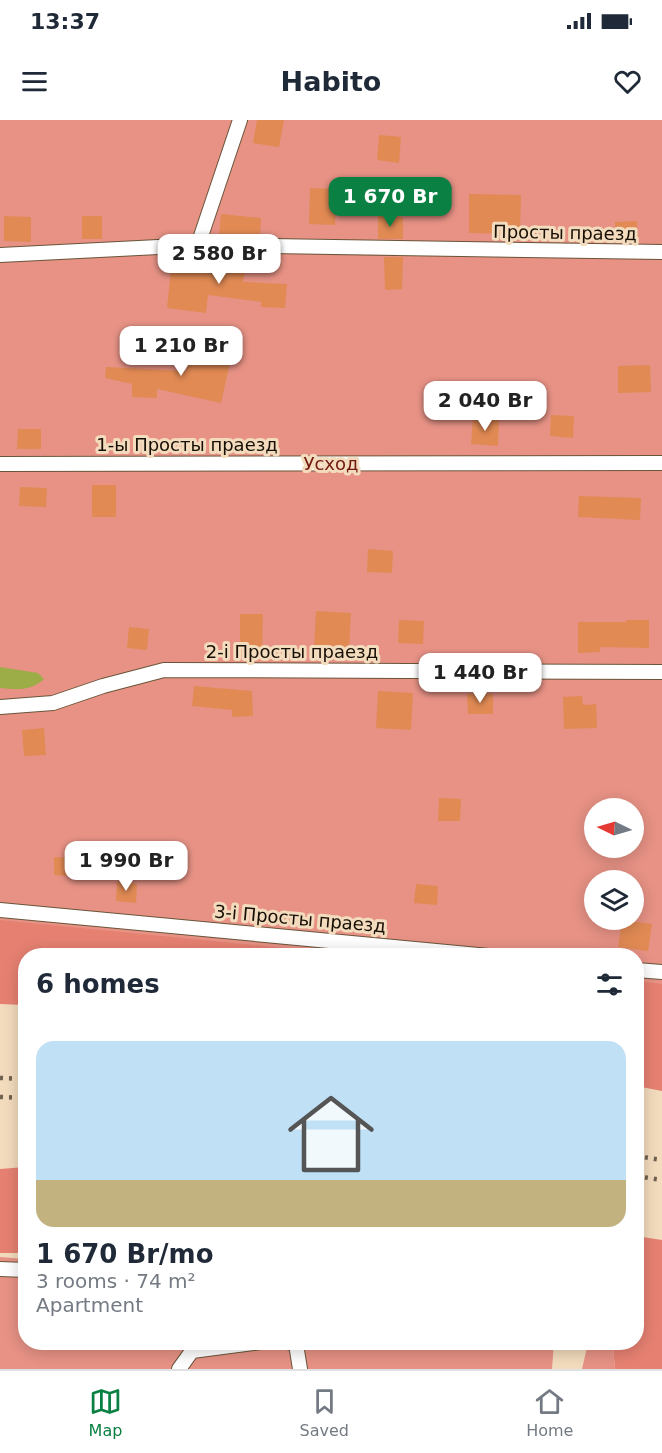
<!DOCTYPE html>
<html lang="en">
<head>
<meta charset="utf-8">
<style>
  body { margin:0; font-family:"DejaVu Sans",sans-serif; background:#f6f6f7; color:#1f2937; height:100vh; display:flex; flex-direction:column; font-size:22px; white-space:nowrap }
  * { box-sizing:border-box; margin:0 }
  p { font-size:20px; color:#747a83 }
  .icon { flex:none; width:33px; height:33px; fill:none; stroke:currentColor; stroke-width:2; stroke-linecap:round; stroke-linejoin:round }
  .map { position:relative; flex:1; overflow:hidden }
  .sheet { position:absolute; left:18px; top:828px; width:626px; height:402px; display:flex; flex-direction:column; background:#fff; border-radius:24px; box-shadow:0 3px 15px #0003 }
  .sheet>* { flex:none }
  .needle { width:39px; rotate:275deg }
  .controls { position:absolute; left:584px; top:678px; display:grid; gap:12px }
  .controls a { display:grid; place-items:center; width:60px; height:60px; border-radius:50%; background:#fff; box-shadow:0 3px 15px #0003; font-size:30px }
  .price { position:absolute; translate:-50% -51px; padding:0 14px; border-radius:12px; background:#fff; color:#222; font-size:20px; line-height:39px; filter:drop-shadow(0 2px 3px #0008) }
  .price::after { content:''; position:absolute; left:50%; top:36px; width:18px; height:14px; margin-left:-9px; background:inherit; clip-path:polygon(0 0,100% 0,50% 100%) }
  .price.selected { background:#0b8043; color:#fff }
  ul { padding:0; list-style:none }
  li { display:grid; align-content:center; gap:12px; height:318px; padding:0 18px }
  li span { display:grid; place-items:center; height:186px; border-radius:18px; color:#555 }
  li>.icon { margin-inline-start:auto }
  span .icon { width:108px; height:108px; fill:#fffc; stroke-width:1 }
  li b { font-size:26px }
  h2 { display:flex; justify-content:space-between; align-items:center; height:72px; padding:0 18px; font-size:26px }
  .status { display:flex; justify-content:space-between; align-items:center; height:42px; padding:0 30px; background:#fff; direction:ltr }
  .status svg { height:16px; fill:currentColor }
  header { display:flex; justify-content:space-between; align-items:center; height:78px; padding:0 18px; background:#fff; font-size:27px; font-weight:600 }
  .tabs { display:flex; justify-content:space-around; align-items:center; height:84px; border-top:2px solid #e0e1e3; background:#fff; font-size:16px; color:#747a83 }
  .tabs a { display:grid; justify-items:center; gap:3px }
  .tabs .selected { color:#0b8043 }
  .map>svg:first-child { display:block }
  .green { fill:#e79285; fill-rule:evenodd }
  .forest { fill:#e68172 }
  .water { fill:#9cac47 }
  .building { fill:#e18a54 }
  .lines { fill:none; stroke-linecap:round; stroke-linejoin:round }
  .service-casing { stroke:#69553a; stroke-width:16 }
  .service { stroke:#fff; stroke-width:14 }
  .rail { stroke:#6f614f; stroke-width:4.5; stroke-dasharray:3 6; stroke-linecap:butt }
  .labels { text-anchor:middle; stroke-width:6; stroke-linejoin:round; paint-order:stroke }
  .street-label { font-size:18px; fill:#170f05; stroke:#f3dbbd }
  .park-label { font-size:18px; fill:#721811; stroke:#f3dbbd }
</style>
</head>
<body>
<div class="status"><b>13:37</b><svg viewBox="0 0 49 12"><path d="M0 12V9h3v3zM5 12V6h3v6zM10 12V3h3v9zM15 12V0h3v12zM26 1h20v11H26zM47 4h2v5h-2z"/></svg></div>
<header><svg class="icon" aria-label="menu" viewBox="0 0 24 24"><path d="M4 6h16M4 12h16M4 18h16"/></svg>Habito<svg class="icon" aria-label="heart" viewBox="0 0 24 24"><path d="M12 20l-8-8c-3-5 5-10 8-4 3-6 11-1 8 4z"/></svg></header>
<div class="map">
<svg width="662" height="1249" viewBox="0 0 662 1249">
  <rect width="100%" height="100%" fill="#f3dbbd"/>
  <g class="green">
    <path d="M0,0H662V875L636,873V836H228L0,818ZM594,688H633V728H594ZM594,760H633V800H594Z"/>
    <path d="M0,1137L25,1139L26,1222H554L552,1249H0Z"/>
    <path d="M588,1223H609L613,1227L615,1249H582Z"/>
  </g>
  <g class="forest">
    <path d="M0,800L355,835L26,836L25,885L0,884Z"/>
    <path d="M636,861L662,864V971L636,966Z"/>
    <path d="M25,1047V1133H0V1049Z"/>
    <path d="M636,1116L662,1120V1249H615L613,1227L609,1223L636,1222Z"/>
  </g>
  <path class="water" d="M0,547L38,553L44,559C31,571 17,570 0,568Z"/>
  <g class="building">
    <path d="M257,0H284L279,27L253,23Z"/>
    <path d="M379,15L401,17L399,43L377,40Z"/>
    <path d="M310,68L337,69L335,105L309,104Z"/>
    <path d="M469,74L521,75L520,114L469,113Z"/>
    <path d="M221,94L261,98L260,117L219,116Z"/>
    <path d="M4,96L31,97V122L4,121Z"/>
    <rect x="82" y="96" width="20" height="23"/>
    <path d="M378,96L403,97V119H378Z"/>
    <path d="M637,101L638,123L616,122L615,102Z"/>
    <path d="M217,134L247,135L243,162L287,164L285,188L261,187V182L208,175L206,193L167,188L172,140L215,145Z"/>
    <path d="M384,137H403L402,169L385,170Z"/>
    <path d="M192,225L232,234L221,283L157,269V278L132,277V264L105,258L106,247L186,251Z"/>
    <path d="M650,245L651,272L618,273V246Z"/>
    <path d="M551,295L574,296L573,318L550,316Z"/>
    <path d="M473,298L499,299L498,326L471,324Z"/>
    <path d="M18,309H41V329H17Z"/>
    <rect x="92" y="365" width="24" height="32"/>
    <path d="M20,367L47,368L46,387L19,386Z"/>
    <path d="M579,376L641,378L640,400L578,397Z"/>
    <path d="M368,429L393,431L392,453L367,452Z"/>
    <path d="M316,491L351,493L349,530L314,528Z"/>
    <path d="M240,494H263L262,536H240Z"/>
    <path d="M399,500L424,501L423,524L398,523Z"/>
    <path d="M626,500H649V528L600,527V532L578,533V502H626Z"/>
    <path d="M129,507L149,509L147,530L127,528Z"/>
    <path d="M194,566L252,571L253,596L232,597V590L192,586Z"/>
    <path d="M378,571L413,573L411,610L376,608Z"/>
    <path d="M467,574H493V594H468Z"/>
    <path d="M582,576L583,585L596,584L597,608L564,609L563,577Z"/>
    <path d="M44,608L46,635L24,636L22,610Z"/>
    <path d="M439,678L461,679L460,701H438Z"/>
    <path d="M54,737L83,738L82,757L54,755Z"/>
    <path d="M117,762L137,764L136,783L116,781Z"/>
    <path d="M416,764L438,766L437,785L414,783Z"/>
    <path d="M622,800L652,804L648,831L618,827Z"/>
  </g>
  <g class="lines">
    <g class="service-casing">
      <g id="service">
        <path d="M198,125L240,0"/>
        <path d="M0,135L198,125L662,132"/>
        <path d="M0,344L662,343"/>
        <path d="M0,587L53,583L103,566L164,550L662,552"/>
        <path d="M0,790L489,836"/>
        <path d="M636,850L662,852"/>
        <path d="M0,1149L26,1150"/>
        <path d="M287,1222L296,1224L300,1249"/>
        <path d="M179,1249L192,1231L261,1222"/>
      </g>
    </g>
    <use href="#service" class="service"/>
    <g class="rail">
      <path d="M0,958L26,959"/>
      <path d="M0,977L26,978"/>
      <path d="M636,1036L662,1040"/>
      <path d="M636,1056L662,1060"/>
    </g>
  </g>
  <g class="labels">
    <g class="street-label">
      <text transform="translate(565 113) rotate(1)" y="6">Просты праезд</text>
      <text x="187" y="331">1-ы Просты праезд</text>
      <text x="292" y="538">2-і Просты праезд</text>
      <text transform="translate(300 799) rotate(5)" y="6">3-і Просты праезд</text>
    </g>
    <g class="park-label">
      <text x="331" y="350">Усход</text>
    </g>
  </g>
</svg>
<div class="controls">
<a><svg class="needle" viewBox="-14 -14 28 28"><path d="M0-13l5 13h-10z" fill="#e53935"/><path d="M0 13l5-13h-10z" fill="#747a83"/></svg></a>
<a><svg class="icon" aria-label="layers" viewBox="0 0 24 24"><path d="M12 4l9 5-9 5-9-5zM3 14l9 5 9-5"/></svg></a>
</div>
<b class="price selected" style="left:390px;top:108px">1 670 Br</b>
<b class="price" style="left:219px;top:165px">2 580 Br</b>
<b class="price" style="left:181px;top:257px">1 210 Br</b>
<b class="price" style="left:485px;top:312px">2 040 Br</b>
<b class="price" style="left:480px;top:584px">1 440 Br</b>
<b class="price" style="left:126px;top:772px">1 990 Br</b>
<section class="sheet">
<h2>6 homes<svg class="icon" aria-label="filters" viewBox="0 0 24 24"><path d="M4 7h16M4 17h16"/><circle cx="9" cy="7" r="2"/><circle cx="15" cy="17" r="2"/></svg></h2>
<ul>
<li><span style="background:linear-gradient(#bfe0f5 75%,#c2b280 0)"><svg class="icon" aria-label="home" viewBox="0 0 24 24"><path d="M3 11l9-7 9 7M6 9v11h12V9"/></svg></span><div><b>1 670 Br/mo</b><p>3 rooms · 74 m²</p><p>Apartment</p></div></li>
</ul>
</section>
</div>
<nav class="tabs">
<a class="selected"><svg class="icon" aria-label="map" viewBox="0 0 24 24"><path d="M3 6l6-2 6 2 6-2v14l-6 2-6-2-6 2zM9 4v14M15 6v14"/></svg>Map</a>
<a><svg class="icon" aria-label="saved" viewBox="0 0 24 24"><path d="M7 4h10v16l-5-4-5 4z"/></svg>Saved</a>
<a><svg class="icon" aria-label="home" viewBox="0 0 24 24"><path d="M3 11l9-7 9 7M6 9v11h12V9"/></svg>Home</a>
</nav>
</body>
</html>
